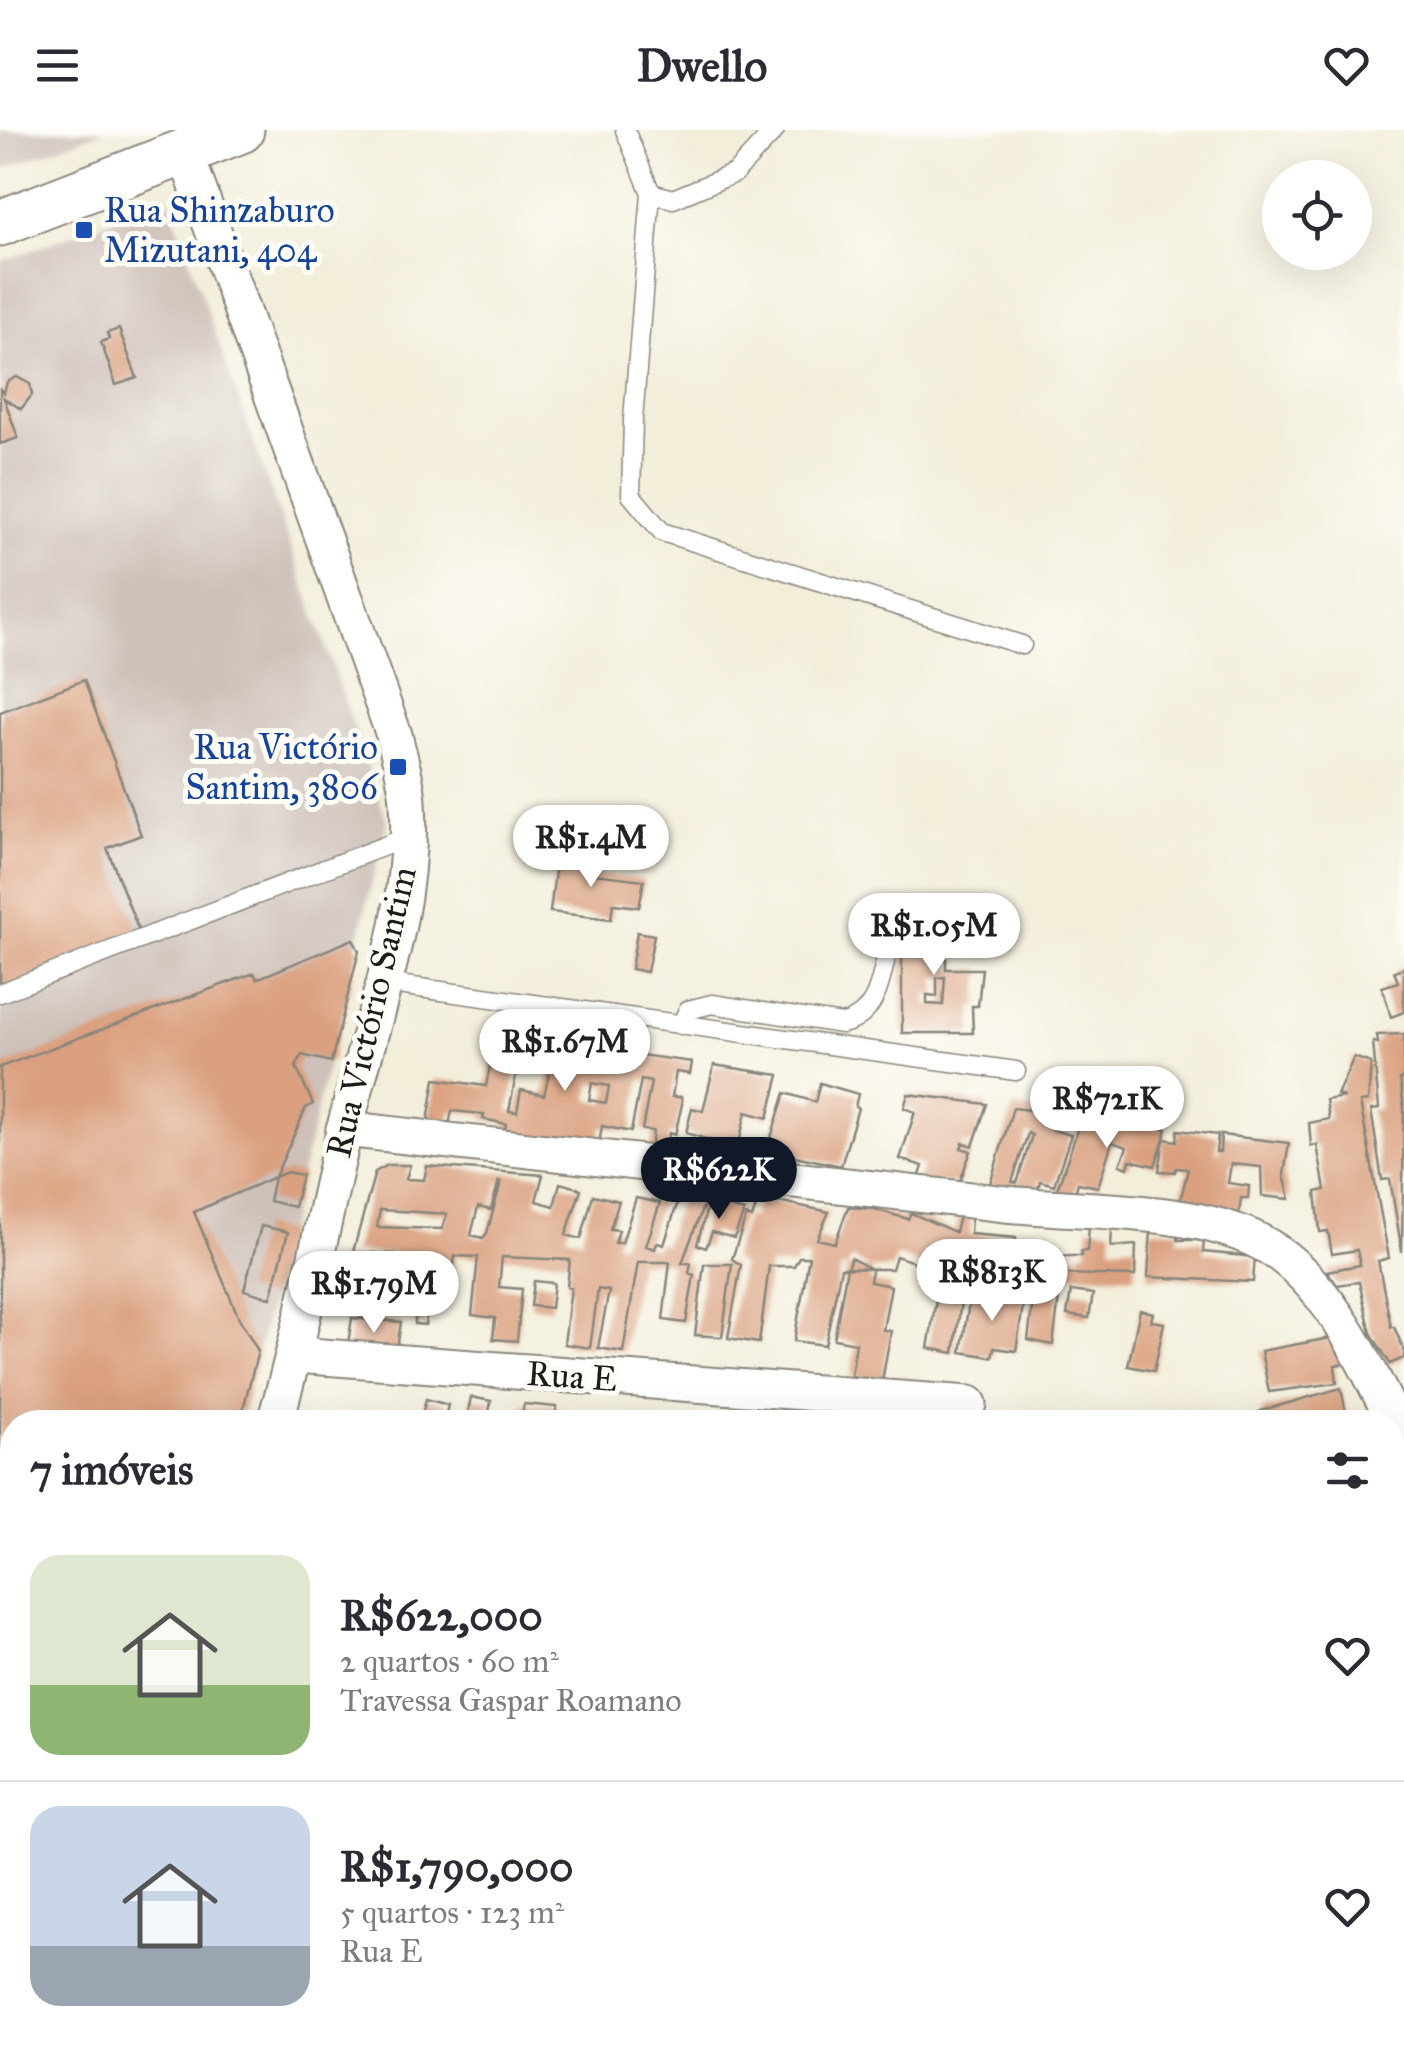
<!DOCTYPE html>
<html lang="pt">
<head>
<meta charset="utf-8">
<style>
  body { margin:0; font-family:"IM FELL Great Primer",serif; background:#f2f2f3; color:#2b2b33; height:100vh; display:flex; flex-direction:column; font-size:38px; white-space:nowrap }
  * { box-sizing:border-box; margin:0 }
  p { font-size:32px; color:#7c7c81 }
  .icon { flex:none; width:55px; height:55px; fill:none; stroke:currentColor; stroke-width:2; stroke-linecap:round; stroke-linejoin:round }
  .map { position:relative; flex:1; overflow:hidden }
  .drawer { position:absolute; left:0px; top:1280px; width:1405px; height:640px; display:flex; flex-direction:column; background:#fff; border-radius:40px 40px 0 0; box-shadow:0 10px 40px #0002 }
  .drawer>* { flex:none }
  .controls { position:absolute; left:1262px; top:30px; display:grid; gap:20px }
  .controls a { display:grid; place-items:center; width:110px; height:110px; border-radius:50%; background:#fff; box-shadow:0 10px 40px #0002; font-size:50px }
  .price { position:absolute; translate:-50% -85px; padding:0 22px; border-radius:35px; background:#fff; color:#222; font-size:32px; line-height:65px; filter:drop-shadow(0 2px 5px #0008) }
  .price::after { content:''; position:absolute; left:50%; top:60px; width:30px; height:22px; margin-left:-15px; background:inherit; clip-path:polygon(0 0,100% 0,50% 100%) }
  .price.on { background:#111827; color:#fff }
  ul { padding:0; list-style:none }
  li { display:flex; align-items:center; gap:30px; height:250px; padding:0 30px }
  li+li { border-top:2px solid #e1e1e2 }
  li span { display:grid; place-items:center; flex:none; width:280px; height:200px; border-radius:30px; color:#555 }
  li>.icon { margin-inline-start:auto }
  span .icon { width:120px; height:120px; fill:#fffc; stroke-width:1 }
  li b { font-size:42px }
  h2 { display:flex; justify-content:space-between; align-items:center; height:120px; padding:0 30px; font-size:42px }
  header { display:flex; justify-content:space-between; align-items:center; height:130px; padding:0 30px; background:#fff; font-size:45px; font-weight:800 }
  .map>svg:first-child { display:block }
  .industrial { fill:#cec1b9 }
  .building { fill:#daa07f; fill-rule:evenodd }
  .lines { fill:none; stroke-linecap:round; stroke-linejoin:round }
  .service-casing { stroke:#88857b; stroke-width:21 }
  .minor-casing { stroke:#88857b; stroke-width:39 }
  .tertiary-casing { stroke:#88857b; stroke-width:49 }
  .service { stroke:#fff; stroke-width:18 }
  .minor { stroke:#fff; stroke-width:35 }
  .tertiary { stroke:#fff; stroke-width:45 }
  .transit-dot { fill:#1a4fb4; stroke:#fdfcf7; stroke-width:4 }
  .labels { text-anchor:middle; stroke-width:10; stroke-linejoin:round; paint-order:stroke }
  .transit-label { font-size:35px; fill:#164399; stroke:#fdfcf7; text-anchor:start }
  .street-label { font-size:35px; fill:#1c1c1c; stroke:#fdfcf7 }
</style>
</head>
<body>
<header><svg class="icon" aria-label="menu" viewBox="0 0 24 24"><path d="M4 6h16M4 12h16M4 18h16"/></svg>Dwello<svg class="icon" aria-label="heart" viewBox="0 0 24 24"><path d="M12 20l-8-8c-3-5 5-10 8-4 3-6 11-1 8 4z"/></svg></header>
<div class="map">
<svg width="1404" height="1920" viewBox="0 0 1404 1920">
  <rect width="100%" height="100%" fill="#fdfcf7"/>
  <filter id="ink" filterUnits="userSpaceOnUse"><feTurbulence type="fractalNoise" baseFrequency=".01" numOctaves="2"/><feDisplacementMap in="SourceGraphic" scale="20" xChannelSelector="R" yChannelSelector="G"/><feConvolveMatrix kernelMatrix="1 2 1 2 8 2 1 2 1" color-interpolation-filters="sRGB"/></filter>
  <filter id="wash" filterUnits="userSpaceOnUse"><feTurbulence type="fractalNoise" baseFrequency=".0048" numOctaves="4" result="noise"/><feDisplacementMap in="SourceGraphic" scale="40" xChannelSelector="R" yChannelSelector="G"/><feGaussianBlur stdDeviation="2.25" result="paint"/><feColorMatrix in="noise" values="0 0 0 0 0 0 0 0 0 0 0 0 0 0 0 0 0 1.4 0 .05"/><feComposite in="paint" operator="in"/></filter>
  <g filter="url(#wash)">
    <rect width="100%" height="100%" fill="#f3eeda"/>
    <g class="industrial">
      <path d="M0,0H105L0,40Z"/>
      <path d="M168,69L387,691L241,1292H12V1418L0,1422V132Z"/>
    </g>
    <g id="blocks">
      <g class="building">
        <path d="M119,199L137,248L116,255L101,212L109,209L107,203Z"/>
        <path d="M17,247L30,254L32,265L21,279L4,268L18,308L0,314V259L4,263L7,252Z"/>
        <path d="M84,550L141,705L107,718L141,807L0,859V582Z"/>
        <path d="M557,726L595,730L593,744L644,750L639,777L613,774L611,789L550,782Z"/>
        <path d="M906,774L946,776V839H982L978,876H972L973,903H902V813L906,812ZM945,847L943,875L927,874V865L937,866V848Z"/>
        <path d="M637,802L654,805L647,842L631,839Z"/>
        <path d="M353,809L359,821L331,932L302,925L296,937L313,974L306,978L275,1047L287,1042L302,1045L294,1077L269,1071L274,1047L194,1082L239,1188L258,1221L243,1279L212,1292H12V1378L0,1384V937L254,843L257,849Z"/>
        <path d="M1404,838V882L1391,887L1382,857L1398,852L1394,841Z"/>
        <path d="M1404,904V947L1400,949L1404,978L1402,1122L1390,1049L1382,1050L1371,980L1379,979L1373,912L1378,913L1377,905Z"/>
        <path d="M496,905L692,932L690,944L676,942L672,967H681L682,974L675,1005L669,1003L666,1028L650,1026L653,1001L642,1000L651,952L641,950L631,1002L602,996L598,1020L504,1003L506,994L483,989L484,984L452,981L447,1004L426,1003L435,949L486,956ZM519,930L551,935L544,965L521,960L517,982L509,981ZM592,953L609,956L606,973L589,970Z"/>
        <path d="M1354,927L1371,933L1368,971L1360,972L1389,1128L1378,1131L1391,1197H1394L1404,1220V1228L1390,1234L1371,1203L1359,1152L1337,1155L1327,1141L1360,1135L1357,1120L1332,1124L1328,1101L1320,1102L1316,1062L1325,1060L1317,1015L1311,1016L1309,993L1329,989L1326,970L1344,967L1337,965Z"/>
        <path d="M714,935L779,945L768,988L746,982L734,1035L715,1033L720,1013L686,1003L692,978L703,981Z"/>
        <path d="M820,953L858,964L855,977L858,978L841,1036L767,1020L785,963L815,972Z"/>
        <path d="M908,964L987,974L973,1016L963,1013L961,1018L971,1021L959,1054L918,1052L923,1036L900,1029L915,982L904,978Z"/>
        <path d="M1013,978L1054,983L1051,994H1055L1053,1000L1071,1005L1054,1055L1040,1051L1037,1063L989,1057ZM1028,1003L1032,1005L1017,1053L1012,1052Z"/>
        <path d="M1082,987L1167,999L1155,1036L1130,1030L1128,1038L1120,1035L1127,1017L1112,1012L1098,1057L1078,1053L1074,1066L1055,1065Z"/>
        <path d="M1178,1000L1218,1005L1216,1022H1220L1221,1005L1289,1013L1284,1045L1290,1069L1262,1066L1261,1037L1231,1034L1228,1053L1249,1056L1248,1068H1241L1239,1084L1179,1076L1188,1039L1176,1038L1175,1042L1159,1041L1164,1009L1177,1011Z"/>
        <path d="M388,1035H410L406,1049L424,1050L427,1036L543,1045L536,1071L554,1076L560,1053L581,1059L566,1105L581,1109L593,1065L619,1071L610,1099L619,1100L615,1113H622L636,1068L660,1073L646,1116L655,1119L657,1113L664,1115L680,1065L704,1074L682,1133H691L689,1143L694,1145L686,1193L663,1190L670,1132H638L623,1222L598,1218L609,1161L598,1159L590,1218L564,1214L571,1158L567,1157L570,1130L502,1127L499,1157L522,1159L517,1211L493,1209L495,1188L472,1185L478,1127L455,1126L449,1177L428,1176L425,1195L415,1194V1186L361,1181L366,1155L393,1157L396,1124L353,1122L375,1042ZM499,1051L501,1052L487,1103L483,1108L471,1105L478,1077L491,1080ZM380,1080L417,1082L447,1084L442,1099L377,1097Z"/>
        <path d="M709,1070L744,1082L734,1108L712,1102L706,1118L697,1115Z"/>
        <path d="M758,1071L787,1073L829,1082L817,1109L835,1113L848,1077L874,1079L908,1089L911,1083L955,1102L959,1086L971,1087L970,1104L1016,1108V1143L943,1141L947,1125L941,1141L896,1126L892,1139H872L870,1152L891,1156L883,1200L891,1201L882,1251L851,1246L856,1213L834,1209L847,1138L871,1139L851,1128L847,1138H841L825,1215L794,1211L809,1127H799L794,1136H769L759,1213L728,1208L741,1135L732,1129L746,1086L752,1088Z"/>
        <path d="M261,1096L288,1102L271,1168L244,1160Z"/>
        <path d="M1089,1097L1112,1099L1111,1117L1136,1115L1135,1146L1062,1144L1053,1215L1028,1210L1036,1144H1059V1126H1081V1121H1087Z"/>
        <path d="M1151,1099L1178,1100V1110H1204L1203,1122L1255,1127L1253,1152L1148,1147Z"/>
        <path d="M704,1134H732L722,1207L695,1205Z"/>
        <path d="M534,1151L554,1153L551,1178L531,1176Z"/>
        <path d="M939,1152L963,1157L954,1223L928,1218Z"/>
        <path d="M971,1161L1024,1169L1016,1221L994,1218L992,1227L961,1222Z"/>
        <path d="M1071,1161L1093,1164L1089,1188L1067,1185Z"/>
        <path d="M1140,1180L1153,1183L1151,1191L1164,1193L1154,1241L1128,1236Z"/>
        <path d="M352,1188L401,1192L396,1224L347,1220Z"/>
        <path d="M1336,1207L1351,1233L1335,1235L1337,1253L1269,1262L1261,1221Z"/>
        <path d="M1341,1258L1347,1288L1368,1282L1371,1292H1263L1260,1281Z"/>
        <path d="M471,1267L491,1271L488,1289L498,1292H466Z"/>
        <path d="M426,1269L448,1275L444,1292H420Z"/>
        <path d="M524,1274L557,1277L553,1292H520Z"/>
        <path d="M1399,1325L1404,1338V1374L1394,1378L1397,1384L1392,1385V1327Z"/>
        <path d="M12,1427V1473L0,1478V1432Z"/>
        <path d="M12,1481V1505L0,1510V1485Z"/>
        <path d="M12,1518V1587L0,1592V1523Z"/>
        <path d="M1404,1530V1554L1392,1559V1534Z"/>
        <path d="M1401,1664L1404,1670V1751L1392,1724V1668Z"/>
        <path d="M1404,1830V1898L1395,1876L1392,1877V1834Z"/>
        <path d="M190,1908H232L236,1920H194Z"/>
        <path d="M266,1908H307L310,1920H269Z"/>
        <path d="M343,1908H383L385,1912L400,1908H459L463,1920H347Z"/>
        <path d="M1027,1908H1050V1911L1076,1914L1075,1912H1104V1908H1180L1181,1920H1027Z"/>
        <path d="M1273,1908H1349L1322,1917L1323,1920H1257L1256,1913Z"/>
      </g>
    </g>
  </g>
  <g filter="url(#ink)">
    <use href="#blocks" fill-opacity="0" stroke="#88857b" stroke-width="2.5"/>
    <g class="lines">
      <g class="service-casing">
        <g id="service">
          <path d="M625,0L651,63L673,69L735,43L775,0"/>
          <path d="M651,63L633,290L631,365L662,402L1022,515"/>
          <path d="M384,853L1016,941"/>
          <path d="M0,863L408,707"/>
          <path d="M681,895L688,880L712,874L842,894C882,886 883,835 891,801"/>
          <path d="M565,1920L606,1908"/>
        </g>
      </g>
      <g class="minor-casing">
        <g id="minor">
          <path d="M185,22L394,605C399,627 407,650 408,672C415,785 369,894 344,1002C321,1099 303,1197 275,1292"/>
          <path d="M344,999C565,1024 786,1049 1006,1074C1082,1082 1193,1077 1260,1112C1330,1148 1370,1244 1404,1311"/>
          <path d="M295,1225L969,1274"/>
          <path d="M1392,1779L1404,1774"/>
          <path d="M0,1905L12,1901"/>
          <path d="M123,1908L124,1920"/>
          <path d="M1225,1920L1228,1908"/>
        </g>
      </g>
      <g class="tertiary-casing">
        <path id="tertiary" d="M0,93L241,0"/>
      </g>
      <use href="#service" class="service"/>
      <use href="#minor" class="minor"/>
      <use href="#tertiary" class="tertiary"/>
    </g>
  </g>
  <g class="transit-dot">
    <rect x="74" y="90" width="20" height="20" rx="5"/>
    <rect x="388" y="627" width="20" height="20" rx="5"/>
  </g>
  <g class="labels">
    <g class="transit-label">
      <text x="104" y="92">Rua Shinzaburo<tspan x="104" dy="40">Mizutani, 404</tspan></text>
      <text x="378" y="629" text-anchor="end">Rua Victório<tspan x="378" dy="40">Santim, 3806</tspan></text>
    </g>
    <g class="street-label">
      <text transform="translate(371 882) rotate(-77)" y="12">Rua Victório Santim</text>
      <text transform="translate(572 1246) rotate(4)" y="12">Rua E</text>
    </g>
  </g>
</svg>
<div class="controls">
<a><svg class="icon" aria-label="locate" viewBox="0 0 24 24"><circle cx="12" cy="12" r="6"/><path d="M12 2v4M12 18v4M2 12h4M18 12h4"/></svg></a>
</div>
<b class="price" style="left:591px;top:760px">R$1.4M</b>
<b class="price" style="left:934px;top:848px">R$1.05M</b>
<b class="price" style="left:565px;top:964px">R$1.67M</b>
<b class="price" style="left:1107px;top:1021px">R$721K</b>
<b class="price on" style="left:719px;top:1092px">R$622K</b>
<b class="price" style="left:992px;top:1194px">R$813K</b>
<b class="price" style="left:374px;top:1206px">R$1.79M</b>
<section class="drawer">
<h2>7 imóveis<svg class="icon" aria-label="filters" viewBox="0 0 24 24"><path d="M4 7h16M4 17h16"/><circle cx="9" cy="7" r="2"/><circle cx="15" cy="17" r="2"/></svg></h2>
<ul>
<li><span style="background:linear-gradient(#dfe7d0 65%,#8fb573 0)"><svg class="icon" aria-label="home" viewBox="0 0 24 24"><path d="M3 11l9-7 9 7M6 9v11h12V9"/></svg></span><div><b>R$622,000</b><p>2 quartos · 60 m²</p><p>Travessa Gaspar Roamano</p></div><svg class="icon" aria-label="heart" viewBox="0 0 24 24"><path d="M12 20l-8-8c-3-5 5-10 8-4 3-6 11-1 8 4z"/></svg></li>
<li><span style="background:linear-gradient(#c9d6e8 70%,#9aa5b1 0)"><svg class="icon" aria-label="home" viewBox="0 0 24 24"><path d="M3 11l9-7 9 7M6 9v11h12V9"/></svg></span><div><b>R$1,790,000</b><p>5 quartos · 123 m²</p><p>Rua E</p></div><svg class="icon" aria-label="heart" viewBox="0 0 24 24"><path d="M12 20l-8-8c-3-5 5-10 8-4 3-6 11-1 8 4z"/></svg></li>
</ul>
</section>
</div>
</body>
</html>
